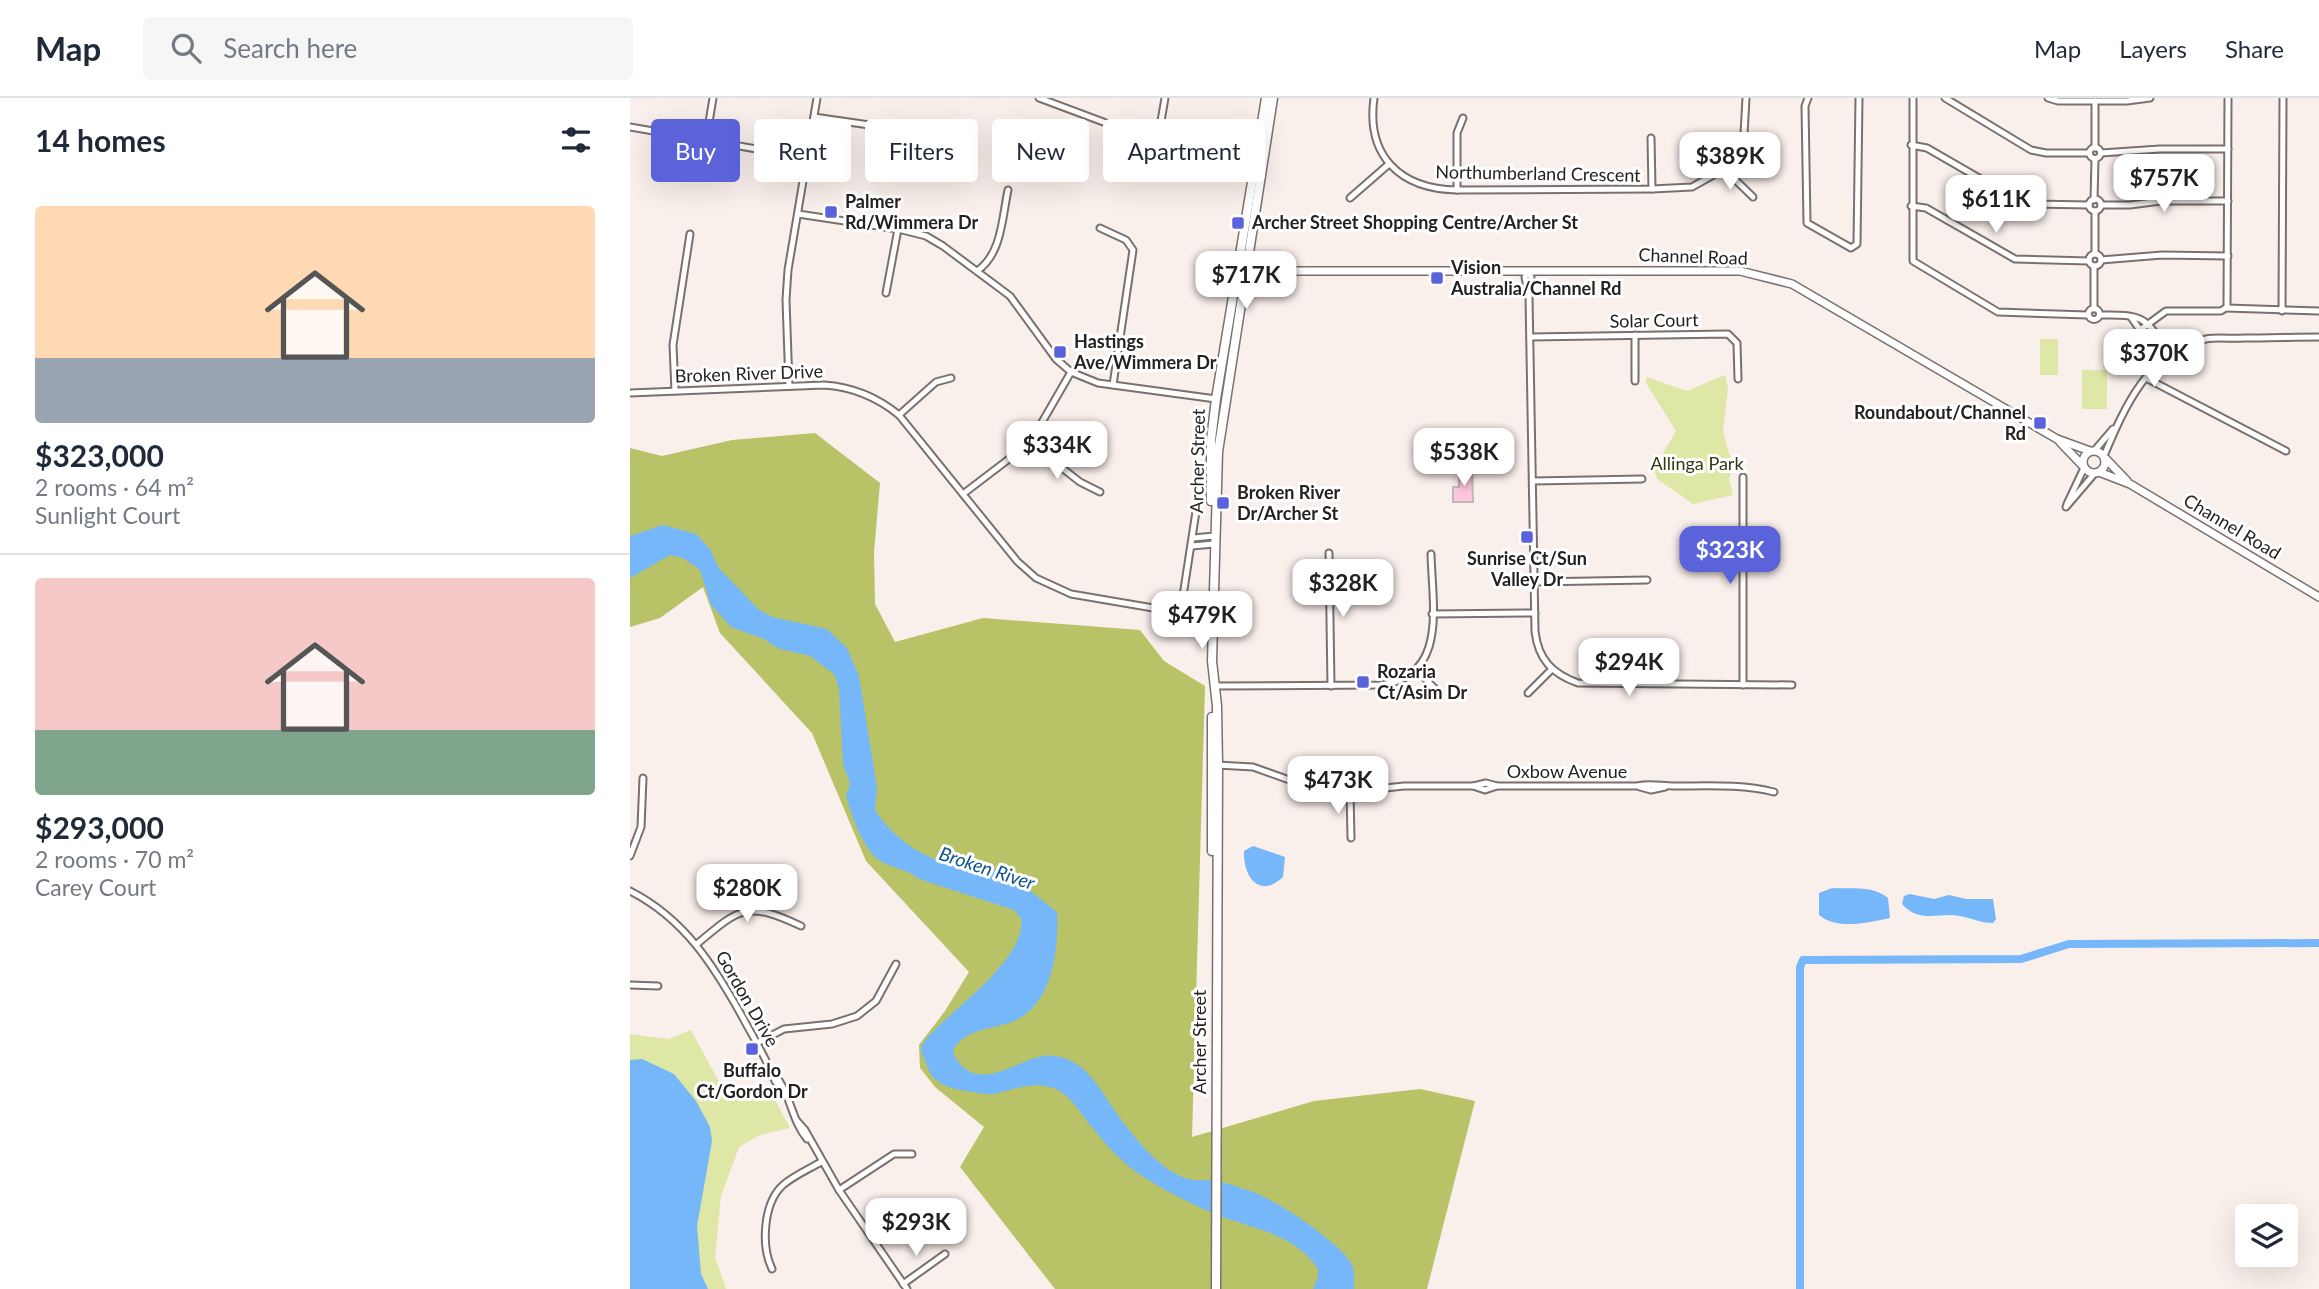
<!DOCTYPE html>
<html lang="en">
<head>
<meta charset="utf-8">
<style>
  body { margin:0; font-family:Lato,sans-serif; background:#f6f6f7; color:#1f2937; height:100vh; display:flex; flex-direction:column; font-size:26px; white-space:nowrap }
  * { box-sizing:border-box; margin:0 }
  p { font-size:23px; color:#747a83 }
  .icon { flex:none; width:38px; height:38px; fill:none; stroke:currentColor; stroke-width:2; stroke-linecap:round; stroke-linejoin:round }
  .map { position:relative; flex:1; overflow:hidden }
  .sheet { display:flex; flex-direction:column; background:#fff; width:630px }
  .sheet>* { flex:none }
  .top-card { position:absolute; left:21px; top:21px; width:665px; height:63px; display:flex; gap:14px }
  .fabs { position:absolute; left:1605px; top:1106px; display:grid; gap:14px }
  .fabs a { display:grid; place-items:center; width:63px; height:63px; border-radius:7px; background:#fff; box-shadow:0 7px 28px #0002; font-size:35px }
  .price { position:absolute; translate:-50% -60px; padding:0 16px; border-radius:14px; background:#fff; color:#222; font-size:23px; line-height:46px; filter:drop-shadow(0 2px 4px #0008) }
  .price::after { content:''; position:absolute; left:50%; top:42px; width:21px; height:16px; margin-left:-10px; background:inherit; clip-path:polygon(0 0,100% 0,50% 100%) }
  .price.current { background:#5a63da; color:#fff }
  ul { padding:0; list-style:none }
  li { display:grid; align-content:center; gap:14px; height:371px; padding:0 35px }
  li+li { border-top:2px solid #e0e1e3 }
  li span { display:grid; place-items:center; height:217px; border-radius:7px; color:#555 }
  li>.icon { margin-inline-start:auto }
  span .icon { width:126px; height:126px; fill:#fffc; stroke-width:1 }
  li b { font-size:30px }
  h2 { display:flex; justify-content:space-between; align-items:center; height:84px; padding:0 35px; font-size:30px }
  .chip { padding:0 24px; border-radius:7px; background:#fff; box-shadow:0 7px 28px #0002; font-size:24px; line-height:63px }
  .chip.current { background:#5a63da; color:#fff }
  header { display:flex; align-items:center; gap:42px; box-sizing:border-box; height:98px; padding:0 35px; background:#fff; border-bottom:2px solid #e0e1e3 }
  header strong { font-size:33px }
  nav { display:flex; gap:38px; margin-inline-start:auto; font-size:24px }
  .search { width:490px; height:63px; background:#f6f6f7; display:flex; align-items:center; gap:18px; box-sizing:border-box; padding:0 24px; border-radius:7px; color:#747a83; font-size:26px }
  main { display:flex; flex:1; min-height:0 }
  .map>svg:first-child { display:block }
  .green { fill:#dee7a5 }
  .forest { fill:#b8c267 }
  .water { fill:#76b7f9 }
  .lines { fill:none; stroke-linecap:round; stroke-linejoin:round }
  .canal { stroke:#76b7f9; stroke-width:8 }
  .building { fill:#fec7de; stroke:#c2b8bc; stroke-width:2 }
  .minor-casing { stroke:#7a716e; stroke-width:9 }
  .tertiary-casing { stroke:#7a716e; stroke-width:10 }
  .secondary-casing { stroke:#7a716e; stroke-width:11 }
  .minor { stroke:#fff; stroke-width:5 }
  .tertiary { stroke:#fff; stroke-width:7 }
  .secondary { stroke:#fff; stroke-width:8 }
  .poi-dot { fill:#5a63da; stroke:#fff; stroke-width:2.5 }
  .labels { text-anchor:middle; stroke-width:6; stroke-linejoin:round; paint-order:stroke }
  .street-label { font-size:18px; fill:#252120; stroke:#fff }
  .poi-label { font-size:18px; font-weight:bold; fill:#252120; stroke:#fff; text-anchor:start }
  .park-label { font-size:18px; fill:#343711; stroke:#fff }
  .water-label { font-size:19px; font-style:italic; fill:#0c5590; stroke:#fff }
</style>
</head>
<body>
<header>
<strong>Map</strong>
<div class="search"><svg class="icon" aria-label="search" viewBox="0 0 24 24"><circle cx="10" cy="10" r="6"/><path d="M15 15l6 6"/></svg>Search here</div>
<nav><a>Map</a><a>Layers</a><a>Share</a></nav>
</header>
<main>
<section class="sheet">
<h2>14 homes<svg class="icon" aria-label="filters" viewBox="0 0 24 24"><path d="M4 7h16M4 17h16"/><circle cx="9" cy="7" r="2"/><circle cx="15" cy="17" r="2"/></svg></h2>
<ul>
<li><span style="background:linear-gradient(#ffd9b3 70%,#9aa5b1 0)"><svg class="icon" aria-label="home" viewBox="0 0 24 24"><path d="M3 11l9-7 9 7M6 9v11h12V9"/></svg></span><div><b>$323,000</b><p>2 rooms · 64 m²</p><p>Sunlight Court</p></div></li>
<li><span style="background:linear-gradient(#f6c9c9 70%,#7fa58c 0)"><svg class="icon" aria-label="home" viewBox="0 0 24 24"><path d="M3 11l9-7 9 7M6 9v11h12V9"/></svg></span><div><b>$293,000</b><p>2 rooms · 70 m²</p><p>Carey Court</p></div></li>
</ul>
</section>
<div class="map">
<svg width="1689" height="1191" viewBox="0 0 1689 1191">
  <rect width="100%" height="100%" fill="#f9efeb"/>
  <g class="green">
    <rect x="1410" y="241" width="18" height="36"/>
    <rect x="1452" y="272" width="25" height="39"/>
    <path d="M1095,277L1098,291L1093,333L1103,370L1099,381L1103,397L1063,406L1027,381L1024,371L1046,333L1016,285V279L1057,293Z"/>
    <path d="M61,932L96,997L138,989L160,1030L130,1037L109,1049L91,1098L85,1159L96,1191H0V936L38,941Z"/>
  </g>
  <path class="forest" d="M185,335L250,385L244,454L245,506L265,544L353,520L510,532L534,563L575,588L562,1039L684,1003L790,991L845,1003L797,1191H425L330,1069L354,1029L305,989L290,970L289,947L315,913L339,874L236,763L182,635L90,535L73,489L30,520L0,529V350L32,358L102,342Z"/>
  <g class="water">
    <path d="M33,427L66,436L80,451L88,469L128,511L142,519L197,531L217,550L229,578L247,690L245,711C255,732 293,762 317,764C334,765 354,765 370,773C390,783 409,800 427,814C429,853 422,911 379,925C357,932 336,931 323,952C324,958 326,961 330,966C357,996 396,952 426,958C455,963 468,988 483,1010C497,1031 526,1068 550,1078C562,1084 573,1081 586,1083C596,1084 607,1089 617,1092C641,1098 708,1143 721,1165C725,1172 724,1183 724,1191H683L688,1179V1171C664,1134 618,1130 582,1115C558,1104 533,1092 511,1077C492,1065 476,1047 462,1029C448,1013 439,992 416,988C399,985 380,992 364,996C358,997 350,995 343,994C320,991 301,987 295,962C294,958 291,955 291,952C290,931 398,869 391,820L384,812L289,781C278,772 267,771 254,765C234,756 222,718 216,698L220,685L213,666L209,591L205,577L180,558L147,550L134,541L101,529L81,507L70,472L53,460L40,457L0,480V438Z"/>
    <path d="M623,748L655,759L653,779C629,801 613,779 614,753Z"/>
    <path d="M1202,790C1220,791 1243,787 1258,800L1260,820C1238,825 1206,832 1189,817V795Z"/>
    <path d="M1280,796L1304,801L1319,797L1336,801H1363L1366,821L1363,825C1349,825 1342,820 1330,818C1308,814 1290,826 1272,806L1274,798Z"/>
    <path d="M12,961L44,976L66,1003L80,1029L82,1043L67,1128L71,1176L78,1191H0V962Z"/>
  </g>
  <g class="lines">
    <path class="canal" d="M1170,1191V869L1173,862L1391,861L1439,846L1689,845"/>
  </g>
  <path class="building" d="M829,372H842L843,404H823V389H829Z"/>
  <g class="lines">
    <g class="minor-casing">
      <g id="minor">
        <path d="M409,0L578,63L624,71"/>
        <path d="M744,0C736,58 770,91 827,92L1022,91L1062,89L1094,71L1105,57L1114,36L1116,0"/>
        <path d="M1178,0L1175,8L1177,125L1221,150L1227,146L1229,0"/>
        <path d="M1283,0V163L1368,214L1458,217"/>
        <path d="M1315,0L1401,52L1416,55H1459"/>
        <path d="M1418,0L1428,3H1497L1520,0"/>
        <path d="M1465,3V50"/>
        <path d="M184,19L288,34"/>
        <path d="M0,29L178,60"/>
        <path d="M1021,40L1022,91"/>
        <path d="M76,42L83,0"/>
        <path d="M527,46L535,0"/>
        <path d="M1281,47L1297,50L1394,106L1459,107"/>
        <circle cx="1465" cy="55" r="5.5"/>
        <path d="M1471,55L1530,51H1598"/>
        <path d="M1094,71L1123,99"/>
        <path d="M827,92V35L833,20"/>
        <path d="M720,100L759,66"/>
        <circle cx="1465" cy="107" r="6"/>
        <path d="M1464,102L1465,61"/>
        <path d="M1471,107H1500L1531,103H1598"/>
        <path d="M1281,108L1296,110L1385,161L1459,163"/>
        <path d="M168,116L268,131L296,138L313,148L380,198L426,261L441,274L468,285L586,301"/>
        <path d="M470,130L496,142L503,152L483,287"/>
        <path d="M1465,156V113"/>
        <circle cx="1465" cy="162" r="6"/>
        <path d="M1471,162L1532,157L1598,158"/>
        <path d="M347,173C372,156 372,120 378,92"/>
        <path d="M898,173L895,179L899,199L905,533C908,562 923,576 948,585L1162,587"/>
        <path d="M898,173L901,179L899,193"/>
        <path d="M256,195L268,131"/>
        <path d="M1596,210L1689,213"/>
        <circle cx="1464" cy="216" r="5.5"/>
        <path d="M1464,211V168"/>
        <path d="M1652,213L1653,0"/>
        <path d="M1470,217C1516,216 1515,220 1540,256"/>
        <path d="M1501,219L1531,263"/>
        <path d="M1510,232L1536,213H1591L1597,209L1598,0"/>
        <path d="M1005,237V283"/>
        <path d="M900,239L1098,236L1107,245L1108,281"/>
        <path d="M1516,280L1656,353"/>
        <path d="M159,288L156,202L158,172L187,0"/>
        <path d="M45,293L43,247L60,136"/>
        <path d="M0,295L194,287C224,289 247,299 269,317L387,463L406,480L441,496L535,512L547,510L553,498L567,407"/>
        <path d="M269,317L306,284L321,280"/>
        <path d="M400,345L450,384L470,394"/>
        <path d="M1465,352L1483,331"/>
        <path d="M1474,358C1494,310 1519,252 1576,241C1588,239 1601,241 1614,240C1639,240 1664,239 1689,239"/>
        <path d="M1113,379V587"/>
        <path d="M903,383L1012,381"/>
        <path d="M333,396L400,345L441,274"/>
        <path d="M1437,406L1454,370"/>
        <path d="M1436,409L1465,375"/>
        <path d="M563,440L584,438"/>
        <path d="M562,448L584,446"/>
        <path d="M699,455L701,588"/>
        <path d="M905,484L1017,482"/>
        <path d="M802,516L905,515"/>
        <path d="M787,572L810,596"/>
        <path d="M585,588L749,587C819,580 802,506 801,456"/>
        <path d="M898,595L921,572"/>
        <path d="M587,667L623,669L693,694L707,695L774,688H843L855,692L867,688H1007C1021,685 1031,688 1045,688C1078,688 1112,686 1144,694"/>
        <path d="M843,688L856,685L867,688"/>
        <path d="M1010,689L1021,692L1035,689"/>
        <path d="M720,694L721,740"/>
        <path d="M0,758L11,729L13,680"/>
        <path d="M0,793C55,821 84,868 113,920C124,941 137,961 145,983L156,995"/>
        <path d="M67,846C111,809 117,803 171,828"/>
        <path d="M0,887L28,888"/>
        <path d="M127,945L154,931L202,926L227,918L246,903L266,866"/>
        <path d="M144,976C161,995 161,1022 177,1041"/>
        <path d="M167,1023L175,1032L209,1092L277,1191"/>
        <path d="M209,1092L264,1056H282"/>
        <path d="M142,1171C131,1148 133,1105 153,1087C163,1078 179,1071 191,1064"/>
        <path d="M273,1186L315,1156"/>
      </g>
    </g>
    <g class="tertiary-casing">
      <g id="tertiary">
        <path d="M610,164L647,171"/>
        <path d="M608,173H1110L1162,186L1427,341L1460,353"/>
        <path d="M1430,344L1453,368"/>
        <circle cx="1464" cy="364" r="11"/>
        <path d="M1476,361L1497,383"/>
        <path d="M1469,374L1500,386L1689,499"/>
      </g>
    </g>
    <g class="secondary-casing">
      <g id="secondary">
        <path d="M581,403V342L586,301L636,0"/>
        <path d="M582,619V753"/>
        <path d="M586,1191L588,667L587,608L582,563L588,354L643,0"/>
      </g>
    </g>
    <use href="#minor" class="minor"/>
    <use href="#tertiary" class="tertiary"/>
    <use href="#secondary" class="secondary"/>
  </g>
  <g class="poi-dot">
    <rect x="194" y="107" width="14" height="14" rx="3.5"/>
    <rect x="601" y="118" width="14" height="14" rx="3.5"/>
    <rect x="800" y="173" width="14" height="14" rx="3.5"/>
    <rect x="423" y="247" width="14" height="14" rx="3.5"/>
    <rect x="1403" y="318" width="14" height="14" rx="3.5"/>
    <rect x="586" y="398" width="14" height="14" rx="3.5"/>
    <rect x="890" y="432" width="14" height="14" rx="3.5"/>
    <rect x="726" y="577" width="14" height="14" rx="3.5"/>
    <rect x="115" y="944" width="14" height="14" rx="3.5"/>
  </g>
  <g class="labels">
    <g class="street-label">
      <text transform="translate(908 76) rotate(1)" y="6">Northumberland Crescent</text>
      <text transform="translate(1063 159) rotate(2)" y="6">Channel Road</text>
      <text transform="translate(1024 223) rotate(-1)" y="6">Solar Court</text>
      <text transform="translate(119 276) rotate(-2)" y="6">Broken River Drive</text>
      <text transform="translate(568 363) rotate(-89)" y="6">Archer Street</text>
      <text transform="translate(1602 429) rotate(31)" y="6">Channel Road</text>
      <text x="937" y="680">Oxbow Avenue</text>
      <text transform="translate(117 901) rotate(60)" y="6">Gordon Drive</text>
      <text transform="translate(570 944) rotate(-90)" y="6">Archer Street</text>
    </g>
    <g class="poi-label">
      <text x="215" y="110">Palmer<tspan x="215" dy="21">Rd/Wimmera Dr</tspan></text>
      <text x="622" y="131">Archer Street Shopping Centre/Archer St</text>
      <text x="821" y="176">Vision<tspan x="821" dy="21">Australia/Channel Rd</tspan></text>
      <text x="444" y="250">Hastings<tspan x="444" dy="21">Ave/Wimmera Dr</tspan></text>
      <text x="1396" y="321" text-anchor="end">Roundabout/Channel<tspan x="1396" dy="21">Rd</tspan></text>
      <text x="607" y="401">Broken River<tspan x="607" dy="21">Dr/Archer St</tspan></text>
      <text x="897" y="467" text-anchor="middle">Sunrise Ct/Sun<tspan x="897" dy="21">Valley Dr</tspan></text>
      <text x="747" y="580">Rozaria<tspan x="747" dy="21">Ct/Asim Dr</tspan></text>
      <text x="122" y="979" text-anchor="middle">Buffalo<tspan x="122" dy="21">Ct/Gordon Dr</tspan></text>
    </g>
    <g class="park-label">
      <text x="1067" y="372">Allinga Park</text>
    </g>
    <g class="water-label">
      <text transform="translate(357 770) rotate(18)" y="7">Broken River</text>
    </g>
  </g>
</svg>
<div class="fabs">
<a><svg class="icon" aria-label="layers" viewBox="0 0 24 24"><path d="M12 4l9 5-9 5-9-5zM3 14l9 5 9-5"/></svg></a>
</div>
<b class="price" style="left:1100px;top:94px">$389K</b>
<b class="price" style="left:1534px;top:116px">$757K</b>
<b class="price" style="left:1366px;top:137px">$611K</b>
<b class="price" style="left:616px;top:213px">$717K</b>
<b class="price" style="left:1524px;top:291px">$370K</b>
<b class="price" style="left:427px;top:383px">$334K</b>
<b class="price" style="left:834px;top:390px">$538K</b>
<b class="price current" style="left:1100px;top:488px">$323K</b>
<b class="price" style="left:713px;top:521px">$328K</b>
<b class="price" style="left:572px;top:553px">$479K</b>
<b class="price" style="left:999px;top:600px">$294K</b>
<b class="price" style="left:708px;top:718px">$473K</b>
<b class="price" style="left:117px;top:826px">$280K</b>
<b class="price" style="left:286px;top:1160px">$293K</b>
<div class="top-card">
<a class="chip current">Buy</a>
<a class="chip">Rent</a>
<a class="chip">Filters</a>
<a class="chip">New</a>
<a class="chip">Apartment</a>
</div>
</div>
</main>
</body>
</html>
